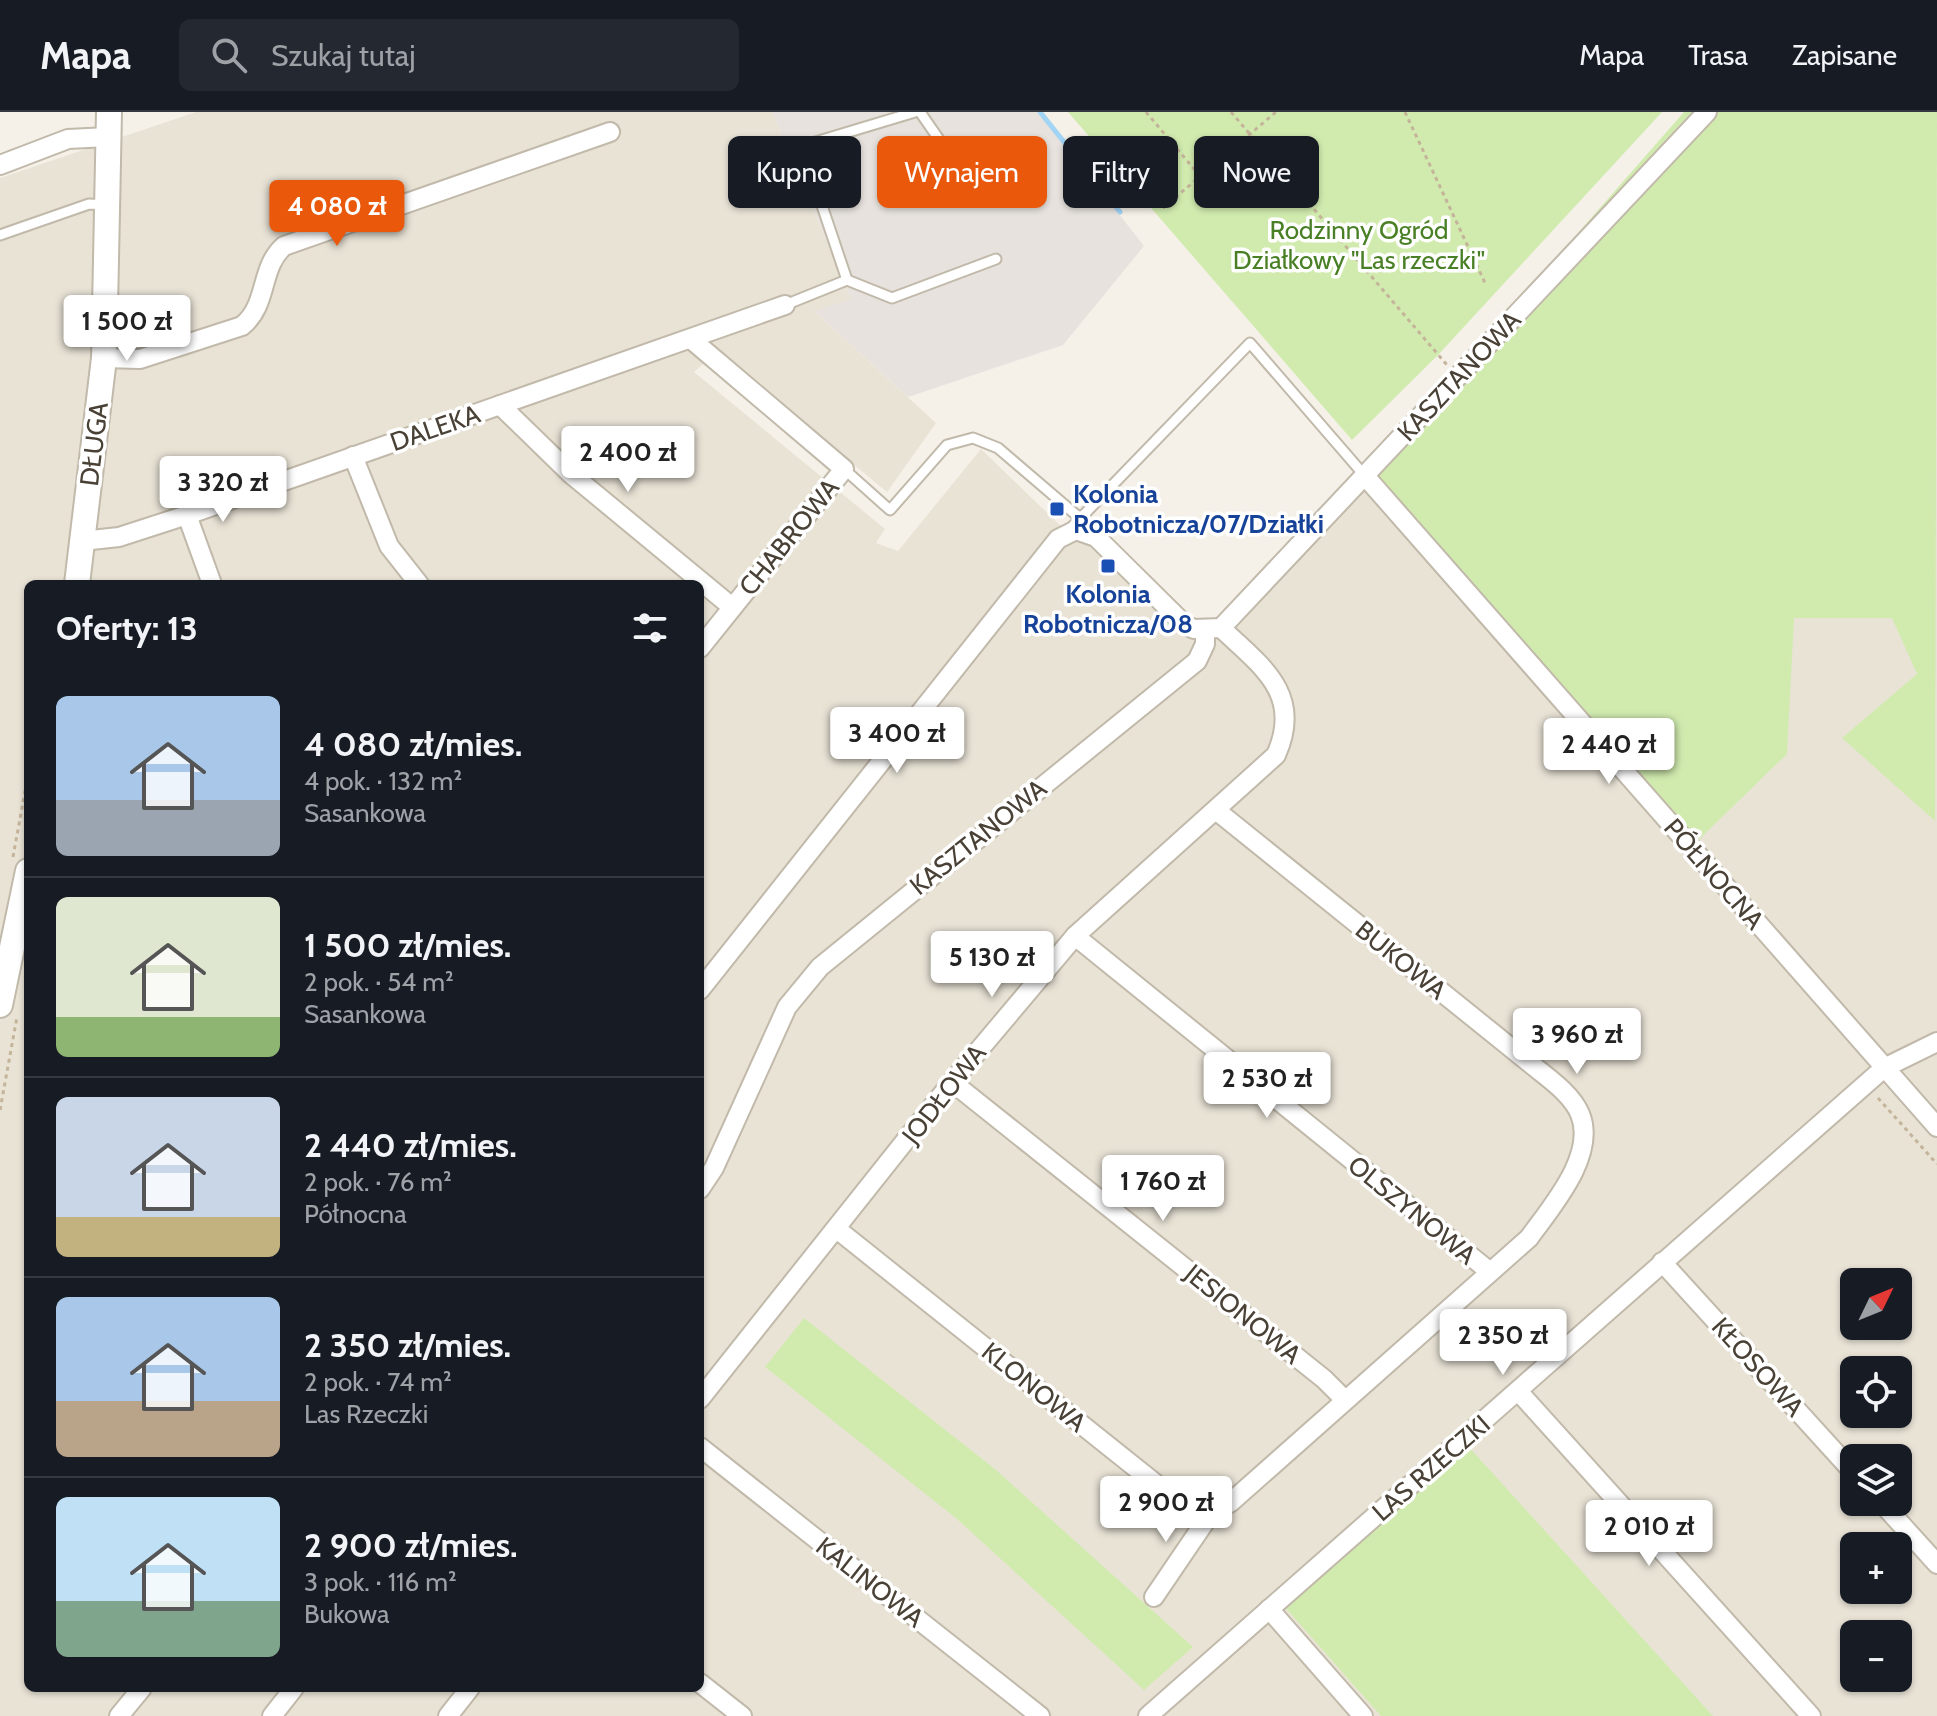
<!DOCTYPE html>
<html lang="pl">
<head>
<meta charset="utf-8">
<style>
  body { margin:0; font-family:Cabin,sans-serif; background:#242831; color:#f1f3f6; height:100vh; display:flex; flex-direction:column; font-size:30px; white-space:nowrap }
  * { box-sizing:border-box; margin:0 }
  p { font-size:26px; color:#9ea1a6 }
  .icon { flex:none; width:44px; height:44px; fill:none; stroke:currentColor; stroke-width:2; stroke-linecap:round; stroke-linejoin:round }
  .map { position:relative; flex:1; overflow:hidden }
  .side { position:absolute; left:24px; top:468px; width:680px; height:1112px; display:flex; flex-direction:column; background:#171b24; border-radius:12px; box-shadow:0 2px 6px #0004 }
  .side>* { flex:none }
  .hud { position:absolute; left:728px; top:24px; width:760px; height:72px; display:flex; gap:16px }
  .needle { width:52px; rotate:47deg }
  .buttons { position:absolute; left:1840px; top:1156px; display:grid; gap:16px }
  .buttons a { display:grid; place-items:center; width:72px; height:72px; border-radius:12px; background:#171b24; box-shadow:0 2px 6px #0004; font-size:40px }
  .price { position:absolute; translate:-50% -68px; padding:0 18px; border-radius:8px; background:#fff; color:#222; font-size:26px; line-height:52px; filter:drop-shadow(0 2px 4px #0008) }
  .price::after { content:''; position:absolute; left:50%; top:48px; width:24px; height:18px; margin-left:-12px; background:inherit; clip-path:polygon(0 0,100% 0,50% 100%) }
  .price.selected { background:#ea580c; color:#fff }
  ul { padding:0; list-style:none }
  li { display:flex; align-items:center; gap:24px; height:200px; padding:0 32px }
  li+li { border-top:2px solid #363941 }
  li span { display:grid; place-items:center; flex:none; width:224px; height:160px; border-radius:12px; color:#555 }
  li>.icon { margin-inline-start:auto }
  span .icon { width:96px; height:96px; fill:#fffc; stroke-width:1 }
  li b { font-size:34px }
  h2 { display:flex; justify-content:space-between; align-items:center; height:96px; padding:0 32px; font-size:34px }
  .chip { padding:0 28px; border-radius:12px; background:#171b24; box-shadow:0 2px 6px #0004; font-size:28px; line-height:72px }
  .chip.selected { background:#ea580c; color:#fff }
  header { display:flex; align-items:center; gap:48px; box-sizing:border-box; height:112px; padding:0 40px; background:#171b24; border-bottom:2px solid #363941 }
  header strong { font-size:38px }
  nav { display:flex; gap:44px; margin-inline-start:auto; font-size:28px }
  .search { width:560px; height:72px; background:#242831; display:flex; align-items:center; gap:20px; box-sizing:border-box; padding:0 28px; border-radius:12px; color:#9ea1a6; font-size:30px }
  .map>svg:first-child { display:block }
  .residential { fill:#e9e3d6; fill-rule:evenodd }
  .industrial { fill:#e7e2dd }
  .green { fill:#d1ebaf }
  .lines { fill:none; stroke-linecap:round; stroke-linejoin:round }
  .stream { stroke:#a1d4f5; stroke-width:5 }
  .service-casing { stroke:#c1b9aa; stroke-width:13 }
  .minor-casing { stroke:#c1b9aa; stroke-width:22 }
  .tertiary-casing { stroke:#c1b9aa; stroke-width:28 }
  .path { stroke:#c4b49a; stroke-width:3; stroke-dasharray:4 4; stroke-linecap:butt }
  .service { stroke:#fff; stroke-width:9 }
  .minor { stroke:#fff; stroke-width:18 }
  .tertiary { stroke:#fff; stroke-width:24 }
  .transit-dot { fill:#1a4fb4; stroke:#fff; stroke-width:3 }
  .labels { text-anchor:middle; stroke-width:7; stroke-linejoin:round; paint-order:stroke }
  .park-label { font-size:26px; fill:#497f25; stroke:#fff }
  .street-label { font-size:26px; fill:#494136; stroke:#fff }
  .transit-label { font-size:26px; font-weight:bold; fill:#164399; stroke:#fff; text-anchor:start }
</style>
</head>
<body>
<header>
<strong>Mapa</strong>
<div class="search"><svg class="icon" aria-label="search" viewBox="0 0 24 24"><circle cx="10" cy="10" r="6"/><path d="M15 15l6 6"/></svg>Szukaj tutaj</div>
<nav><a>Mapa</a><a>Trasa</a><a>Zapisane</a></nav>
</header>
<div class="map">
<svg width="1937" height="1604" viewBox="0 0 1937 1604">
  <rect width="100%" height="100%" fill="#f5f1e8"/>
  <path class="residential" d="M196,0H772L851,187L815,200L936,311L887,380L717,240L694,260L885,417L876,431L898,439L981,337L1067,420L1076,418L1185,513L1221,516L1365,364L1937,0V1604H0V66ZM28,472H700V1576H28ZM1854,1170H1898V1214H1854ZM1854,1258H1898V1302H1854ZM1854,1346H1898V1390H1854ZM1854,1434H1898V1478H1854ZM1854,1522H1898V1566H1854Z"/>
  <path class="industrial" d="M772,0H1039L1144,134L1063,233L908,285L814,199L851,187Z"/>
  <g class="green">
    <path d="M1068,0H1662L1438,243L1352,328Z"/>
    <path d="M1684,0H1937L1935,709L1842,626L1917,562L1892,506H1794L1787,642L1690,736L1365,364Z"/>
    <path d="M804,1206L996,1358L1193,1535L1144,1578L957,1407L765,1255Z"/>
    <path d="M1468,1334L1713,1604H1381L1282,1492Z"/>
  </g>
  <g class="lines">
    <path class="stream" d="M1040,0L1120,100"/>
    <g class="service-casing">
      <g id="service">
        <path d="M920,0L954,49"/>
        <path d="M0,123L89,92L106,93"/>
        <path d="M847,168L802,34L915,0"/>
        <path d="M785,193L847,168L892,186L996,147"/>
        <path d="M844,357L890,398L947,333L973,326L998,336L1081,407"/>
        <path d="M1069,418L1250,231L1365,364"/>
      </g>
    </g>
    <g class="minor-casing">
      <g id="minor">
        <path d="M0,53L68,27L108,25"/>
        <path d="M692,228L844,357L700,536"/>
        <path d="M104,246L140,247L242,214C269,192 259,156 284,134L610,20"/>
        <path d="M500,293L571,362L732,495"/>
        <path d="M353,344L389,434L419,472"/>
        <path d="M1365,364L1937,1015"/>
        <path d="M187,403L212,472"/>
        <path d="M82,429L119,425L187,403L785,193"/>
        <path d="M1075,824L1489,1159"/>
        <path d="M700,878L1058,427L1076,418L1096,425L1185,513L1194,517L1221,516L1707,0"/>
        <path d="M952,970L1324,1267L1344,1287"/>
        <path d="M700,1077L714,1056L787,895L820,855L1197,549L1205,532V518"/>
        <path d="M838,1118L1161,1376L1189,1396L1211,1401L1231,1390L1529,1126C1552,1094 1597,1043 1580,1002C1572,983 1551,968 1536,956L1217,699"/>
        <path d="M1662,1150L1854,1361"/>
        <path d="M1518,1279L1811,1604"/>
        <path d="M700,1287L952,970L1075,824L1276,643C1303,583 1263,555 1221,516"/>
        <path d="M700,1335L1040,1604"/>
        <path d="M1881,1390L1937,1452"/>
        <path d="M1154,1485L1211,1401"/>
        <path d="M1269,1497L1363,1604"/>
        <path d="M700,1571L742,1604"/>
        <path d="M119,1604L142,1576"/>
        <path d="M272,1604L294,1576"/>
        <path d="M448,1604L470,1576"/>
        <path d="M1148,1604L1884,956L1937,930"/>
      </g>
    </g>
    <g class="tertiary-casing">
      <g id="tertiary">
        <path d="M77,472L104,246L109,0"/>
        <path d="M0,893L28,759"/>
      </g>
    </g>
    <g class="path">
      <path d="M1146,0L1200,64"/>
      <path d="M1231,0L1447,253"/>
      <path d="M1405,0L1486,173"/>
      <path d="M1163,96L1276,0"/>
      <path d="M13,745L28,663"/>
      <path d="M1878,986L1937,1052"/>
      <path d="M0,998L17,905"/>
    </g>
    <use href="#service" class="service"/>
    <use href="#minor" class="minor"/>
    <use href="#tertiary" class="tertiary"/>
  </g>
  <g class="transit-dot">
    <rect x="1049" y="389" width="16" height="16" rx="4"/>
    <rect x="1100" y="446" width="16" height="16" rx="4"/>
  </g>
  <g class="labels">
    <g class="park-label">
      <text x="1359" y="127">Rodzinny Ogród<tspan x="1359" dy="30">Działkowy "Las rzeczki"</tspan></text>
    </g>
    <g class="street-label">
      <text transform="translate(1459 264) rotate(-47)" y="9">KASZTANOWA</text>
      <text transform="translate(435 316) rotate(-19)" y="9">DALEKA</text>
      <text transform="translate(94 332) rotate(-83)" y="9">DŁUGA</text>
      <text transform="translate(789 425) rotate(-51)" y="9">CHABROWA</text>
      <text transform="translate(978 725) rotate(-39)" y="9">KASZTANOWA</text>
      <text transform="translate(1714 762) rotate(49)" y="9">PÓŁNOCNA</text>
      <text transform="translate(1401 848) rotate(39)" y="9">BUKOWA</text>
      <text transform="translate(944 982) rotate(-52)" y="9">JODŁOWA</text>
      <text transform="translate(1412 1098) rotate(39)" y="9">OLSZYNOWA</text>
      <text transform="translate(1243 1202) rotate(39)" y="9">JESIONOWA</text>
      <text transform="translate(1758 1255) rotate(48)" y="9">KŁOSOWA</text>
      <text transform="translate(1034 1275) rotate(39)" y="9">KLONOWA</text>
      <text transform="translate(1431 1356) rotate(-41)" y="9">LAS RZECZKI</text>
      <text transform="translate(870 1470) rotate(38)" y="9">KALINOWA</text>
    </g>
    <g class="transit-label">
      <text x="1073" y="391">Kolonia<tspan x="1073" dy="30">Robotnicza/07/Działki</tspan></text>
      <text x="1108" y="491" text-anchor="middle">Kolonia<tspan x="1108" dy="30">Robotnicza/08</tspan></text>
    </g>
  </g>
</svg>
<div class="buttons">
<a><svg class="needle" viewBox="-14 -14 28 28"><path d="M0-13l5 13h-10z" fill="#e53935"/><path d="M0 13l5-13h-10z" fill="#9ea1a6"/></svg></a>
<a><svg class="icon" aria-label="locate" viewBox="0 0 24 24"><circle cx="12" cy="12" r="6"/><path d="M12 2v4M12 18v4M2 12h4M18 12h4"/></svg></a>
<a><svg class="icon" aria-label="layers" viewBox="0 0 24 24"><path d="M12 4l9 5-9 5-9-5zM3 14l9 5 9-5"/></svg></a>
<a>+</a>
<a>−</a>
</div>
<b class="price selected" style="left:337px;top:136px">4 080 zł</b>
<b class="price" style="left:127px;top:251px">1 500 zł</b>
<b class="price" style="left:628px;top:382px">2 400 zł</b>
<b class="price" style="left:223px;top:412px">3 320 zł</b>
<b class="price" style="left:897px;top:663px">3 400 zł</b>
<b class="price" style="left:1609px;top:674px">2 440 zł</b>
<b class="price" style="left:992px;top:887px">5 130 zł</b>
<b class="price" style="left:1577px;top:964px">3 960 zł</b>
<b class="price" style="left:1267px;top:1008px">2 530 zł</b>
<b class="price" style="left:1163px;top:1111px">1 760 zł</b>
<b class="price" style="left:1503px;top:1265px">2 350 zł</b>
<b class="price" style="left:1166px;top:1432px">2 900 zł</b>
<b class="price" style="left:1649px;top:1456px">2 010 zł</b>
<div class="hud">
<a class="chip">Kupno</a>
<a class="chip selected">Wynajem</a>
<a class="chip">Filtry</a>
<a class="chip">Nowe</a>
</div>
<section class="side">
<h2>Oferty: 13<svg class="icon" aria-label="filters" viewBox="0 0 24 24"><path d="M4 7h16M4 17h16"/><circle cx="9" cy="7" r="2"/><circle cx="15" cy="17" r="2"/></svg></h2>
<ul>
<li><span style="background:linear-gradient(#a9c7e8 65%,#9aa5b1 0)"><svg class="icon" aria-label="home" viewBox="0 0 24 24"><path d="M3 11l9-7 9 7M6 9v11h12V9"/></svg></span><div><b>4 080 zł/mies.</b><p>4 pok. · 132 m²</p><p>Sasankowa</p></div></li>
<li><span style="background:linear-gradient(#dfe7d0 75%,#8fb573 0)"><svg class="icon" aria-label="home" viewBox="0 0 24 24"><path d="M3 11l9-7 9 7M6 9v11h12V9"/></svg></span><div><b>1 500 zł/mies.</b><p>2 pok. · 54 m²</p><p>Sasankowa</p></div></li>
<li><span style="background:linear-gradient(#c9d6e8 75%,#c2b280 0)"><svg class="icon" aria-label="home" viewBox="0 0 24 24"><path d="M3 11l9-7 9 7M6 9v11h12V9"/></svg></span><div><b>2 440 zł/mies.</b><p>2 pok. · 76 m²</p><p>Północna</p></div></li>
<li><span style="background:linear-gradient(#a9c7e8 65%,#b9a48a 0)"><svg class="icon" aria-label="home" viewBox="0 0 24 24"><path d="M3 11l9-7 9 7M6 9v11h12V9"/></svg></span><div><b>2 350 zł/mies.</b><p>2 pok. · 74 m²</p><p>Las Rzeczki</p></div></li>
<li><span style="background:linear-gradient(#bfe0f5 65%,#7fa58c 0)"><svg class="icon" aria-label="home" viewBox="0 0 24 24"><path d="M3 11l9-7 9 7M6 9v11h12V9"/></svg></span><div><b>2 900 zł/mies.</b><p>3 pok. · 116 m²</p><p>Bukowa</p></div></li>
</ul>
</section>
</div>
</body>
</html>
